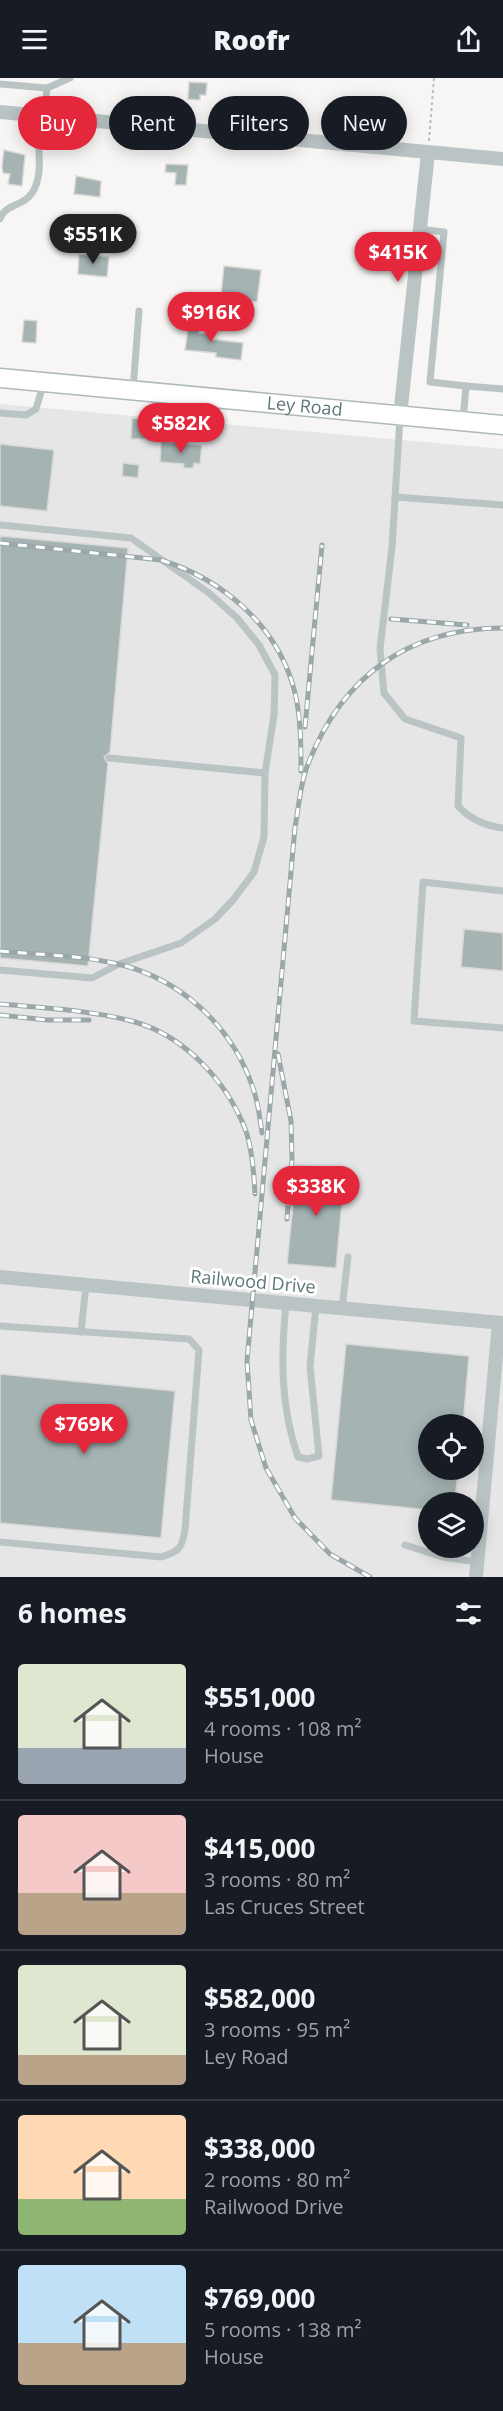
<!DOCTYPE html>
<html lang="en">
<head>
<meta charset="utf-8">
<style>
  body { margin:0; font-family:"Open Sans",sans-serif; background:#20242c; color:#f1f3f6; height:100vh; display:flex; flex-direction:column; font-size:22px; white-space:nowrap }
  * { box-sizing:border-box; margin:0 }
  p { font-size:20px; color:#9ea1a6 }
  .icon { flex:none; width:33px; height:33px; fill:none; stroke:currentColor; stroke-width:2; stroke-linecap:round; stroke-linejoin:round }
  .map { position:relative; height:1499px; overflow:hidden }
  .drawer { display:flex; flex-direction:column; background:#171b24; flex:1 }
  .drawer>* { flex:none }
  .banner { position:absolute; left:18px; top:18px; width:468px; height:54px; display:flex; gap:12px }
  .controls { position:absolute; left:418px; top:1336px; display:grid; gap:12px }
  .controls a { display:grid; place-items:center; width:66px; height:66px; border-radius:50%; background:#171b24; box-shadow:0 3px 15px #0003; font-size:30px }
  .price { position:absolute; translate:-50% -51px; padding:0 14px; border-radius:21px; background:#e5273c; color:#fff; font-size:20px; line-height:39px; filter:drop-shadow(0 2px 3px #0008) }
  .price::after { content:''; position:absolute; left:50%; top:36px; width:18px; height:14px; margin-left:-9px; background:inherit; clip-path:polygon(0 0,100% 0,50% 100%) }
  .price.active { background:#222; color:#fff }
  ul { padding:0; list-style:none }
  li { display:flex; align-items:center; gap:18px; height:150px; padding:0 18px }
  li+li { border-top:2px solid #363941 }
  li span { display:grid; place-items:center; flex:none; width:168px; height:120px; border-radius:6px; color:#555 }
  li>.icon { margin-inline-start:auto }
  span .icon { width:72px; height:72px; fill:#fffc; stroke-width:1 }
  li b { font-size:26px }
  h2 { display:flex; justify-content:space-between; align-items:center; height:72px; padding:0 18px; font-size:26px }
  .tag { padding:0 21px; border-radius:27px; background:#171b24; box-shadow:0 3px 15px #0003; font-size:21px; line-height:54px }
  .tag.active { background:#e5273c; color:#fff }
  header { display:flex; justify-content:space-between; align-items:center; height:78px; padding:0 18px; background:#171b24; font-size:27px; font-weight:800 }
  .map>svg:first-child { display:block }
  .built { fill:#e5e6e5; fill-rule:evenodd }
  .building { fill:#a5b3b3; stroke:#d9d8d6; stroke-width:1.5 }
  .lines { fill:none; stroke-linecap:round; stroke-linejoin:round }
  .secondary-casing { stroke:#aeb9ba; stroke-width:21 }
  .path { stroke:#b8bebf; stroke-width:2; stroke-dasharray:3 3; stroke-linecap:butt }
  .service { stroke:#bbc4c5; stroke-width:7 }
  .minor { stroke:#bbc4c5; stroke-width:14 }
  .secondary { stroke:#fff; stroke-width:18 }
  .rail-casing { stroke:#9ba8aa; stroke-width:5 }
  .rail { stroke:#fff; stroke-width:3; stroke-dasharray:9; stroke-linecap:butt }
  .labels { text-anchor:middle; stroke-width:6; stroke-linejoin:round; paint-order:stroke }
  .street-label { font-size:18px; fill:#5e7779; stroke:#fff }
</style>
</head>
<body>
<header><svg class="icon" aria-label="menu" viewBox="0 0 24 24"><path d="M4 6h16M4 12h16M4 18h16"/></svg>Roofr<svg class="icon" aria-label="share" viewBox="0 0 24 24"><path d="M12 15V3M7 8l5-5 5 5M5 13v7h14v-7"/></svg></header>
<div class="map">
<svg width="503" height="1499" viewBox="0 0 503 1499">
  <rect width="100%" height="100%" fill="#f7f6f4"/>
  <path class="built" d="M0,326L503,371V1499H0ZM429,1347H474V1392H429ZM429,1425H474V1470H429Z"/>
  <g class="building">
    <path d="M189,4L207,5L206,17H200V22L188,21Z"/>
    <path d="M4,72L25,77L22,108L8,106L10,96L3,95L2,89Z"/>
    <path d="M166,86L188,87L186,107H175L176,95L165,94Z"/>
    <path d="M76,98L101,103L100,119L74,116Z"/>
    <path d="M79,176L109,179L107,199L78,196Z"/>
    <path d="M224,188L261,192L257,224L238,222L236,238L219,237Z"/>
    <path d="M190,237L199,238V255L213,256L212,261L243,265L241,282L216,279V275L185,272Z"/>
    <path d="M24,242L37,243L36,265L22,264Z"/>
    <path d="M132,340L146,341L145,361H131Z"/>
    <path d="M161,363L202,367L200,386L194,385L193,390H183L184,386L160,384Z"/>
    <path d="M0,366L54,372L47,433L0,428Z"/>
    <path d="M123,385L139,387L138,400L122,398Z"/>
    <path d="M0,458L128,470L110,674L104,679L108,686L88,888L0,880Z"/>
    <path d="M464,851L503,855V893L461,889Z"/>
    <path d="M297,1087L345,1092L336,1190L287,1186Z"/>
    <path d="M346,1266L469,1278L463,1347H429V1392H458L455,1425H429V1432L331,1422Z"/>
    <path d="M0,1296L175,1313L161,1460L0,1445Z"/>
  </g>
  <g class="lines">
    <g class="secondary-casing">
      <g id="secondary">
        <path id="s1" d="M0,300L503,347"/>
      </g>
    </g>
    <path class="path" d="M429,63L434,0"/>
    <g class="service">
      <path d="M0,6L47,10L70,0"/>
      <path d="M44,38L47,10"/>
      <path d="M0,141C4,129 16,128 25,122C48,107 37,60 35,37"/>
      <path d="M419,151L444,154L430,304L466,308"/>
      <path d="M133,312L139,233"/>
      <path d="M0,335L26,337L36,331L44,304"/>
      <path d="M400,339L392,469L380,571L384,615L405,641L461,660L458,728C471,742 485,748 503,750"/>
      <path d="M463,343L466,308L503,311"/>
      <path d="M395,419L503,427"/>
      <path d="M0,447L131,460L209,515L237,540L259,567L275,597L274,637L265,695L264,759L254,794L233,822L215,841L181,865L119,886L92,900L0,892"/>
      <path d="M109,680L265,695"/>
      <path d="M503,813L423,804L414,943L503,950"/>
      <path d="M286,1225C281,1278 280,1327 298,1379L307,1381L319,1378L310,1288L316,1228"/>
      <path d="M342,1230L348,1179"/>
      <path d="M0,1248L189,1261L199,1272L185,1452C182,1470 179,1474 161,1479L0,1464"/>
      <path d="M81,1254L86,1207"/>
      <path d="M405,1467L443,1479L477,1484"/>
    </g>
    <g class="minor">
      <path d="M0,34L503,81"/>
      <path d="M400,338L428,75"/>
      <path d="M0,1199L503,1245"/>
      <path d="M476,1499L499,1245"/>
    </g>
    <use href="#secondary" class="secondary"/>
    <g class="rail-casing">
      <g id="rail">
        <path d="M0,465L161,482C224,502 279,549 295,615C301,641 301,667 301,693"/>
        <path d="M391,541L467,547"/>
        <path d="M305,649L322,467"/>
        <path d="M0,873C39,877 80,877 118,886C181,901 232,948 253,1010C258,1024 260,1040 262,1055"/>
        <path d="M0,926C45,930 92,932 135,944C184,958 225,1002 244,1048C252,1067 254,1095 255,1116"/>
        <path d="M0,937L47,942H89"/>
        <path d="M278,976L291,1043L292,1082L287,1141"/>
        <path d="M370,1499L330,1476L295,1440L266,1390L251,1342L247,1283L295,749C299,729 300,705 308,686C342,599 408,550 503,550"/>
      </g>
    </g>
    <use href="#rail" class="rail"/>
  </g>
  <g class="labels">
    <g class="street-label">
      <text dy="6" stroke="none"><textPath href="#s1" startOffset="306">Ley Road</textPath></text>
      <text transform="translate(253 1204) rotate(5)" y="6">Railwood Drive</text>
    </g>
  </g>
</svg>
<div class="controls">
<a><svg class="icon" aria-label="locate" viewBox="0 0 24 24"><circle cx="12" cy="12" r="6"/><path d="M12 2v4M12 18v4M2 12h4M18 12h4"/></svg></a>
<a><svg class="icon" aria-label="layers" viewBox="0 0 24 24"><path d="M12 4l9 5-9 5-9-5zM3 14l9 5 9-5"/></svg></a>
</div>
<b class="price active" style="left:93px;top:187px">$551K</b>
<b class="price" style="left:398px;top:205px">$415K</b>
<b class="price" style="left:211px;top:265px">$916K</b>
<b class="price" style="left:181px;top:376px">$582K</b>
<b class="price" style="left:316px;top:1139px">$338K</b>
<b class="price" style="left:84px;top:1377px">$769K</b>
<div class="banner">
<a class="tag active">Buy</a>
<a class="tag">Rent</a>
<a class="tag">Filters</a>
<a class="tag">New</a>
</div>
</div>
<section class="drawer">
<h2>6 homes<svg class="icon" aria-label="filters" viewBox="0 0 24 24"><path d="M4 7h16M4 17h16"/><circle cx="9" cy="7" r="2"/><circle cx="15" cy="17" r="2"/></svg></h2>
<ul>
<li><span style="background:linear-gradient(#dfe7d0 70%,#9aa5b1 0)"><svg class="icon" aria-label="home" viewBox="0 0 24 24"><path d="M3 11l9-7 9 7M6 9v11h12V9"/></svg></span><div><b>$551,000</b><p>4 rooms · 108 m²</p><p>House</p></div></li>
<li><span style="background:linear-gradient(#f6c9c9 65%,#b9a48a 0)"><svg class="icon" aria-label="home" viewBox="0 0 24 24"><path d="M3 11l9-7 9 7M6 9v11h12V9"/></svg></span><div><b>$415,000</b><p>3 rooms · 80 m²</p><p>Las Cruces Street</p></div></li>
<li><span style="background:linear-gradient(#dfe7d0 75%,#b9a48a 0)"><svg class="icon" aria-label="home" viewBox="0 0 24 24"><path d="M3 11l9-7 9 7M6 9v11h12V9"/></svg></span><div><b>$582,000</b><p>3 rooms · 95 m²</p><p>Ley Road</p></div></li>
<li><span style="background:linear-gradient(#ffd9b3 70%,#8fb573 0)"><svg class="icon" aria-label="home" viewBox="0 0 24 24"><path d="M3 11l9-7 9 7M6 9v11h12V9"/></svg></span><div><b>$338,000</b><p>2 rooms · 80 m²</p><p>Railwood Drive</p></div></li>
<li><span style="background:linear-gradient(#bfe0f5 65%,#b9a48a 0)"><svg class="icon" aria-label="home" viewBox="0 0 24 24"><path d="M3 11l9-7 9 7M6 9v11h12V9"/></svg></span><div><b>$769,000</b><p>5 rooms · 138 m²</p><p>House</p></div></li>
</ul>
</section>
</body>
</html>
